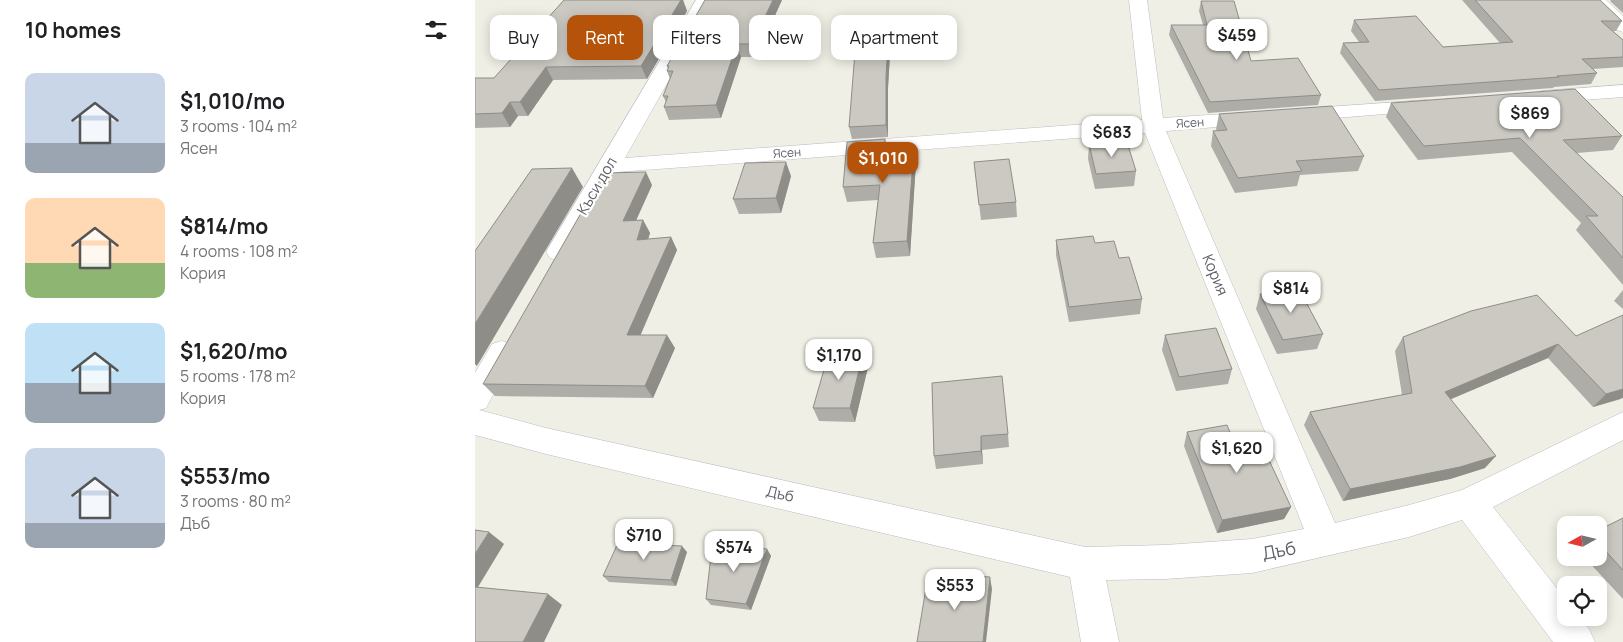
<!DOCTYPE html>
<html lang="en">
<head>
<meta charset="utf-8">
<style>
  body { margin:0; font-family:Manrope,sans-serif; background:#f2f2f2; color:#202124; height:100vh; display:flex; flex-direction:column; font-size:19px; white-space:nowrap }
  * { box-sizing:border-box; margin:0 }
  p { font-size:16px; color:#757577 }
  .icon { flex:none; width:28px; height:28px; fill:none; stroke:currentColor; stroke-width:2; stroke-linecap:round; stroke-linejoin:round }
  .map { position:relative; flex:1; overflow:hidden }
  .panel { display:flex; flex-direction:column; background:#fff; width:475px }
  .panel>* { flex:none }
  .guide { position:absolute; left:15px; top:15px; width:475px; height:45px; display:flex; gap:10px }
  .needle { width:32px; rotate:262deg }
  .fabs { position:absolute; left:1082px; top:516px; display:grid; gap:10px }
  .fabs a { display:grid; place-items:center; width:50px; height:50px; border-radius:10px; background:#fff; box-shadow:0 2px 12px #0003; font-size:25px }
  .price { position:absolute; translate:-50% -42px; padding:0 11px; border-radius:10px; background:#fff; color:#222; font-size:16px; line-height:32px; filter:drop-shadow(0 1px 2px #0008) }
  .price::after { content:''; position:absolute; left:50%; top:30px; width:15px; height:11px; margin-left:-8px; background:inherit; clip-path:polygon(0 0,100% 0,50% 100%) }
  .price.on { background:#b45309; color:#fff }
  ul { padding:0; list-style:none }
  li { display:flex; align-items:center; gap:15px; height:125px; padding:0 25px }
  li span { display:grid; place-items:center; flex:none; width:140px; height:100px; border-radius:10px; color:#555 }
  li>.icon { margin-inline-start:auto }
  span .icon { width:60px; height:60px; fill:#fffc; stroke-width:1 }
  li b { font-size:21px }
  h2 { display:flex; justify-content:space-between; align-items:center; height:60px; padding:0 25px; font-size:21px }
  .tag { padding:0 18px; border-radius:10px; background:#fff; box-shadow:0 2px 12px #0003; font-size:18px; line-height:45px }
  .tag.on { background:#b45309; color:#fff }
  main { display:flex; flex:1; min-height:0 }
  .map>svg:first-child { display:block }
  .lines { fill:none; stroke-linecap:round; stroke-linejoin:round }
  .street-casing { stroke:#babdc2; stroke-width:1 }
  .street { fill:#fff; fill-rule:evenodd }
  .wall { fill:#afada7 }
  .shaded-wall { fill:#8e8d88 }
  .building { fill:#cbc9c2; stroke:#8e8d88 }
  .labels { text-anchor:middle; stroke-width:4.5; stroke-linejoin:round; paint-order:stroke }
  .far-street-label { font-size:12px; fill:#5d6067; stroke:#fff }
  .street-label { font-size:15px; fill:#5d6067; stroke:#fff }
  .near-street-label { font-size:18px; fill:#5d6067; stroke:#fff }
</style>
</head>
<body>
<main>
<section class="panel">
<h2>10 homes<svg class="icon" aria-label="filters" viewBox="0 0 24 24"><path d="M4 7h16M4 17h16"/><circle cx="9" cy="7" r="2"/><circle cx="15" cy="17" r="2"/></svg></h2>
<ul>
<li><span style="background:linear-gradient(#c9d6e8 70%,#9aa5b1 0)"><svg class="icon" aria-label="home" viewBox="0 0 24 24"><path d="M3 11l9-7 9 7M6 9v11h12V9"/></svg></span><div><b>$1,010/mo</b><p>3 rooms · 104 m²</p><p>Ясен</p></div></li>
<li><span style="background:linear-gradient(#ffd9b3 65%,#8fb573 0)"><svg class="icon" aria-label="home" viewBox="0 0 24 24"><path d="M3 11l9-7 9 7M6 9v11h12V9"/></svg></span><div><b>$814/mo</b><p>4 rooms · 108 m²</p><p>Кория</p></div></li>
<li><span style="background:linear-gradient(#bfe0f5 60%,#9aa5b1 0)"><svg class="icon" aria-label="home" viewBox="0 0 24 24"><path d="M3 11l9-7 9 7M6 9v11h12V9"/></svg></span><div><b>$1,620/mo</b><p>5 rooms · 178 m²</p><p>Кория</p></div></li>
<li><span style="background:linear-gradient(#c9d6e8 75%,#9aa5b1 0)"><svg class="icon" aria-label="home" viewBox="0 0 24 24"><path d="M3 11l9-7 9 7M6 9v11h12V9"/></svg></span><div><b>$553/mo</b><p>3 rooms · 80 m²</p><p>Дъб</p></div></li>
</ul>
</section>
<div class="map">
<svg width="1148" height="642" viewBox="0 0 1148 642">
  <rect width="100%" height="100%" fill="#f0efe5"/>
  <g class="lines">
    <g class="street-casing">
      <g id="street">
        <path d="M221,0H239L150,158L667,120L654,0H672L688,118L780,112L787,114L791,118L787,122L780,124L691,131L860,523L934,505L987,490L1148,412V440L1018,507L1091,600V618H1105L1114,629L1120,642H1078L987,520L934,537L777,573L690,579L631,580L644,642H606L595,577L71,454L0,435V373L17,344L27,341L37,344L41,352L11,408L4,410L71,428L610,547L690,545L777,539L829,529L670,133L142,172L93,258L84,261L75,258L71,252Z"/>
        <path d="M1112,0H1131L1148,16V32L1142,30Z"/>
        <path d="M1148,85V97L1067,103L1060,101L1057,97L1060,93L1067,91Z"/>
        <path d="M952,100L959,102L962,106L959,110L823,121L816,119L812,115L816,111L823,109Z"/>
      </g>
    </g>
    <use href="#street" class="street"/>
  </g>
  <g class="wall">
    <path d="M89,0H208L212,11L172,79L78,80L53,116H43L35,127L0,128V78H19Z"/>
    <path d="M230,0H307L281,57H266L246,118L194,120L189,107L191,102L188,96L195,79L192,71L193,69L192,66Z"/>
    <path d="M987,0H1125L1147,21L1141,31H1138L1148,40V67L1118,69L1122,73L1116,84L1079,87L1078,88L900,101L865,53L868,43L884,42L876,31L879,20L968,47L1025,43Z"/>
    <path d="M1136,0H1148V13L1135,1Z"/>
    <path d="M726,1L776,61L846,95L843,105L733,113L694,35L696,25H728L724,11Z"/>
    <path d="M414,26L416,37L413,88V137L377,139L374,127Z"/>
    <path d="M916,103L1147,136L1138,150L1102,153L1148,197V285L1101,230L1106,223L1037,152L943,160L911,117Z"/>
    <path d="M744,114L889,156L883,171L825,175L822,186L760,193L736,146L738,131H742L741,129Z"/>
    <path d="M410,139L412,149L441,162L435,256L401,258L398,243L403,200L372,202L368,187Z"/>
    <path d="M614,144L661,171L659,186L620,189L613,159Z"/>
    <path d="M499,162L541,202L542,217L506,220Z"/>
    <path d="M316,176L306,213L264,214L258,199Z"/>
    <path d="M177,185L161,220H168L175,233L173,239L196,237L202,250L165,335L200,348L178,398L20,396L8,384Z"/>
    <path d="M581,240L620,243L644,258L667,299L665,314L594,322L581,255Z"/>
    <path d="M1148,290V309L1139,301Z"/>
    <path d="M785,294L848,334L842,349L802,354L781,309Z"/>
    <path d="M690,335L757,369L753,384L701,391L687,350Z"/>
    <path d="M1101,336L1146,399L1118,407L1073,358L976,399L1010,468L975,479L868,501L829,425L835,412L927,395L920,351L928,337Z"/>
    <path d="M393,367L380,422L344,421L338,408Z"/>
    <path d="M457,383L533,434L534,447L507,450L508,464L461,469L459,456Z"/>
    <path d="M712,432L816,507L809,519L742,533L709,446Z"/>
    <path d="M1148,518V599L1110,558H1124V530Z"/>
    <path d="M292,549L296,556L276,610L236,605L231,599Z"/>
    <path d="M212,552L201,586L134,582L128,576Z"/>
  </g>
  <g class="shaded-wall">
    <path d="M206,0H208L212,11L172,79L166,66Z"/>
    <path d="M298,0H307L281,57L277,44Z"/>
    <path d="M414,26L416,37L413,88V137L411,125V76Z"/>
    <path d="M262,44L266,57L246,118L241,105Z"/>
    <path d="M71,67L78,80L53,116L45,102Z"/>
    <path d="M35,102L43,116L35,127L27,113Z"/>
    <path d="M439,147L441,162L435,256L432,241Z"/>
    <path d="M311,162L316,176L306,213L301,198Z"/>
    <path d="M97,168L108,187L2,366L0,364V324Z"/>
    <path d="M171,172L177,185L155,234L148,221Z"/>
    <path d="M168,220L175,233L169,253L162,240Z"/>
    <path d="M196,237L202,250L160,348L152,335Z"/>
    <path d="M192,335L200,348L178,398L170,386Z"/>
    <path d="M1083,344L1073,358L962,405L970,392Z"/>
    <path d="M388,353L393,367L380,422L375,408Z"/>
    <path d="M1148,389V398L1118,407L1131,394Z"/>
    <path d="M506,436L508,464L506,451Z"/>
    <path d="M1021,456L1010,468L975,479L868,501L875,489Z"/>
    <path d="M816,507L809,519L742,533L747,520Z"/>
    <path d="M14,532L29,544L0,592V554Z"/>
    <path d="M207,546L212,552L201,586L196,580Z"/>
    <path d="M292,549L296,556L276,610L271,604Z"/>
    <path d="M515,577L517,589L511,642H508Z"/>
    <path d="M73,594L87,605L69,642H48Z"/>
  </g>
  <g class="building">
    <path d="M89,0H206L166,66L71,67L45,102H35L27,113L0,114V78H19Z"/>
    <path d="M230,0H298L277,44H262L241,105L189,107L193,96H188L198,71H192L194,66H192Z"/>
    <path d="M1000,0H1125L1147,21H1126L1148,40V57L1107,59L1122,73L1082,76L1084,77L904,90L868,43L894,42L879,20L941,16L968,47L1038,42Z"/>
    <path d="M726,1H759L776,61L823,58L846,95L735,102L696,25H732Z"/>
    <path d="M414,26L411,76V125L374,127L382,27Z"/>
    <path d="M1100,89L1147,136L1088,140L1148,197V258L1111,216H1123L1045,138L949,146L916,103Z"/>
    <path d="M857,106L889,156L821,161L827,171L763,178L738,131L752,130L744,114Z"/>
    <path d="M410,139V149L439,147L432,241L398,243L405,185L368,187L372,142Z"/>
    <path d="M652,142L661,171L621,174L614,144Z"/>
    <path d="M534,159L541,202L504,205L499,162Z"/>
    <path d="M311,162L301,198L258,199L270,163Z"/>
    <path d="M97,168L0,324V251L57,169Z"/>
    <path d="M171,172L148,221L168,220L162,240L196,237L152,335H192L170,386L8,384L129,173Z"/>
    <path d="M618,236L620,243L639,241L644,258L654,257L667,299L594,307L581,240Z"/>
    <path d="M824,289L848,334L808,340L785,294Z"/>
    <path d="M1062,295L1101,336L1148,315V389L1131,394L1083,344L970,392L1021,456L985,467L875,489L835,412L937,393L928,337L996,311Z"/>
    <path d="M741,328L757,369L704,377L690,335Z"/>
    <path d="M354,352L388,353L375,408H338Z"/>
    <path d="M527,376L533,434L506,436V451L459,456L457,383Z"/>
    <path d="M752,425L761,447L786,443L816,507L747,520L712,432Z"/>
    <path d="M1148,518V570L1124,544V530Z"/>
    <path d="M0,530L14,532L0,554Z"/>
    <path d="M143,543L207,546L196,580L128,576Z"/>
    <path d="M249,544L292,549L271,604L231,599L237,547L247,548Z"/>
    <path d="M482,575L515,577L508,642H442L452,582L481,584Z"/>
    <path d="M0,587L73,594L48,642H0Z"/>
  </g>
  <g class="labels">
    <g class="far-street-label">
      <text transform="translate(715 123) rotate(-4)" y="4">Ясен</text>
      <text transform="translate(312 153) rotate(-4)" y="4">Ясен</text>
    </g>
    <g class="street-label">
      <text transform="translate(122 186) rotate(-60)" y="5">Къси дол</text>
      <text transform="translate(740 275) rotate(67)" y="5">Кория</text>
      <text transform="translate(305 494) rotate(13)" y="5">Дъб</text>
    </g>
    <g class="near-street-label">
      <text transform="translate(804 551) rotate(-11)" y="6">Дъб</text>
    </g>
  </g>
</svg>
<div class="fabs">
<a><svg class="needle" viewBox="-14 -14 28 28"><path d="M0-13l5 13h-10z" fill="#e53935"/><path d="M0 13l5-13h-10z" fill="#757577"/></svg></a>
<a><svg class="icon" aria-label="locate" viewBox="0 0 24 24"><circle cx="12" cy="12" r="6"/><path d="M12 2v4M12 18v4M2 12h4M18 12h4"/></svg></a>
</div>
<b class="price" style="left:762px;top:61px">$459</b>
<b class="price" style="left:1055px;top:139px">$869</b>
<b class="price" style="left:637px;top:158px">$683</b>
<b class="price on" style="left:408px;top:184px">$1,010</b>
<b class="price" style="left:816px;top:314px">$814</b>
<b class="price" style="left:364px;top:381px">$1,170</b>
<b class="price" style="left:762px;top:474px">$1,620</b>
<b class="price" style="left:169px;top:561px">$710</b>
<b class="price" style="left:259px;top:573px">$574</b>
<b class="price" style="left:480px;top:611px">$553</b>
<div class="guide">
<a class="tag">Buy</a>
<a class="tag on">Rent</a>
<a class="tag">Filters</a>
<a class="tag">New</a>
<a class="tag">Apartment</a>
</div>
</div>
</main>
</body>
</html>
